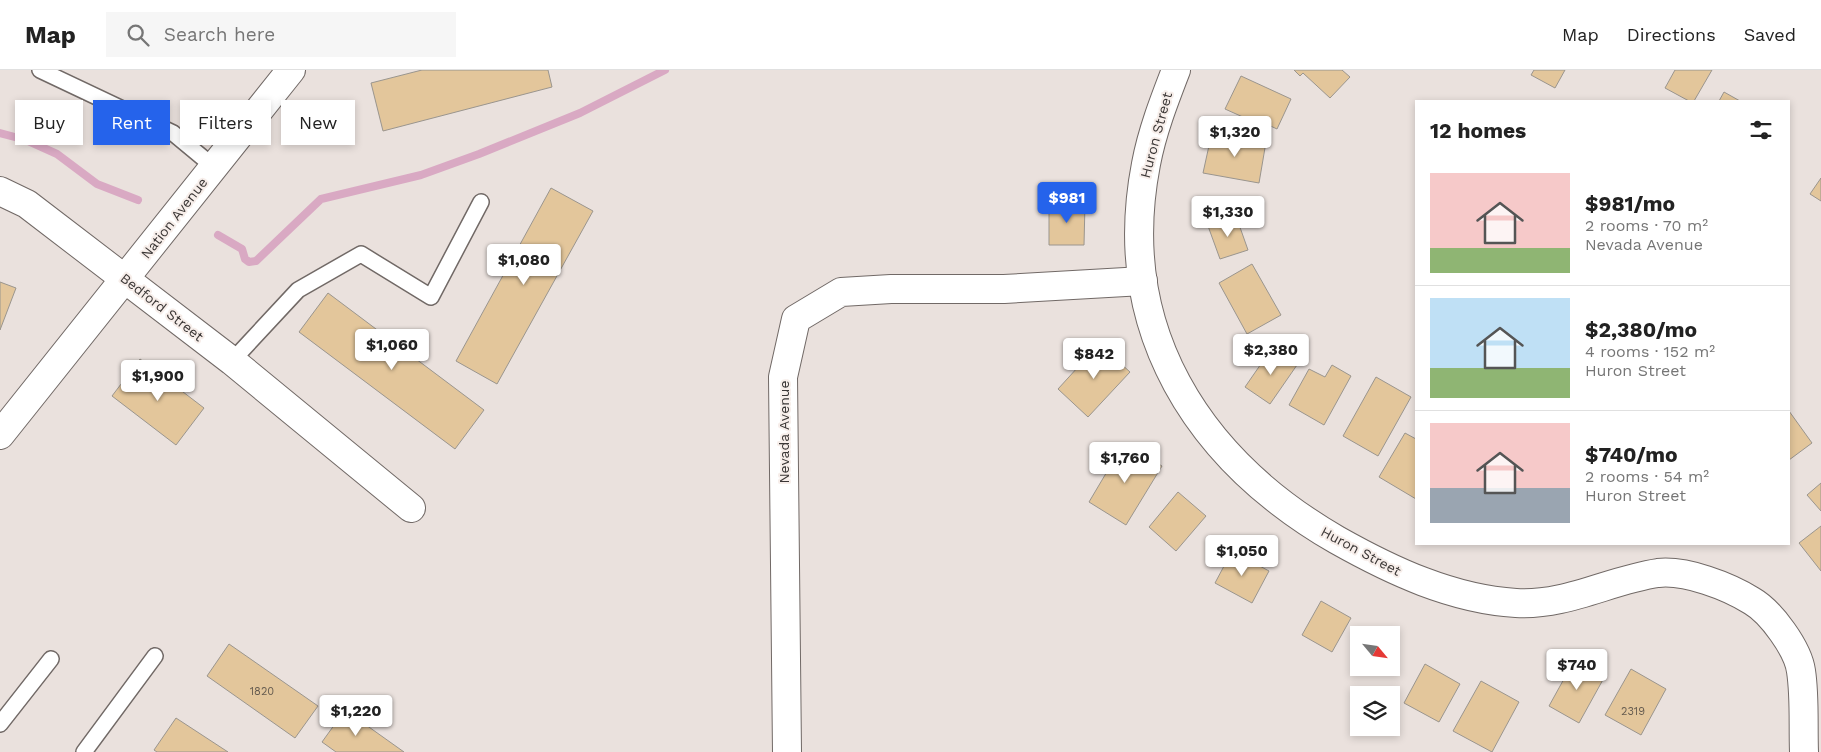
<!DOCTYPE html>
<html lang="en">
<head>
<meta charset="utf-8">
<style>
  body { margin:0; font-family:"Work Sans",sans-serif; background:#f6f6f6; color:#222; height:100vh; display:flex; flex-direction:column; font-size:19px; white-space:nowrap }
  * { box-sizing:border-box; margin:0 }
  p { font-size:16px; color:#767676 }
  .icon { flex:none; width:28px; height:28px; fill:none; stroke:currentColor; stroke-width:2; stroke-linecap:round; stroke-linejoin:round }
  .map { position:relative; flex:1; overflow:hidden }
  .drawer { position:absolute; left:1415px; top:30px; width:375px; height:445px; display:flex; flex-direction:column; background:#fff; border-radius:0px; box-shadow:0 2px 8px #0003 }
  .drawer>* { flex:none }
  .hud { position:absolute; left:15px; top:30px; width:475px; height:45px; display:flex; gap:10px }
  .needle { width:32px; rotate:119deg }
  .tools { position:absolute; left:1350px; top:556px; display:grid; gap:10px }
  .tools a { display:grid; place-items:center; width:50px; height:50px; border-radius:0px; background:#fff; box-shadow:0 2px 8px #0003; font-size:25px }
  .price { position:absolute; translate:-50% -42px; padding:0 11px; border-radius:5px; background:#fff; color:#222; font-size:16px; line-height:32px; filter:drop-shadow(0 1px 2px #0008) }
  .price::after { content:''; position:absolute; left:50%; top:30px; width:15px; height:11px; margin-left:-8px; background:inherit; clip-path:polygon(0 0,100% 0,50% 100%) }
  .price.active { background:#2563eb; color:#fff }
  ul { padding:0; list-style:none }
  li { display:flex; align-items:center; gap:15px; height:125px; padding:0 15px }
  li+li { border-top:1px solid #e0e0e0 }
  li span { display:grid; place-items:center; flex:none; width:140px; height:100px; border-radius:0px; color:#555 }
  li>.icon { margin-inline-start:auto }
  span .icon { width:60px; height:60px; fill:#fffc; stroke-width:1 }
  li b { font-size:21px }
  h2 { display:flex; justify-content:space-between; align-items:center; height:60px; padding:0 15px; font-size:21px }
  .pill { padding:0 18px; border-radius:0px; background:#fff; box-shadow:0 2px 8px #0003; font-size:18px; line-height:45px }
  .pill.active { background:#2563eb; color:#fff }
  header { display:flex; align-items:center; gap:30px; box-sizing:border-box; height:70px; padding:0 25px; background:#fff; border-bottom:1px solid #e0e0e0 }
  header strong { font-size:24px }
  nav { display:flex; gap:28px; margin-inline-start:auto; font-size:18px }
  .search { width:350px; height:45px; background:#f6f6f6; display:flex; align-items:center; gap:12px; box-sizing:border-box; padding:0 18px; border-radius:0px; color:#767676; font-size:19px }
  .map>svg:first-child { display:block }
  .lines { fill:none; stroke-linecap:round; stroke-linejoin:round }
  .stream { stroke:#d9a9c3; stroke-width:8 }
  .building { fill:#e3c69b; stroke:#9a958e }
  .lane-casing { stroke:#716966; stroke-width:18 }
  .street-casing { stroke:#716966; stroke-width:30 }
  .lane { stroke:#fff; stroke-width:15 }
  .street { stroke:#fff; stroke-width:28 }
  .labels { text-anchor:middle; stroke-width:4; stroke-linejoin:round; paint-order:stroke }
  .number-label { font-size:11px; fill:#655b4f }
  .street-label { font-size:14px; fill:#3b3736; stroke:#f7eeea }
</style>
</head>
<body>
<header>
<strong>Map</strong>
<div class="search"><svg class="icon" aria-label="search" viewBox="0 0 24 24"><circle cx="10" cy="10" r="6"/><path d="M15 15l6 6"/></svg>Search here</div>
<nav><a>Map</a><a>Directions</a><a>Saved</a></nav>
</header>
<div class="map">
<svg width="1821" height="682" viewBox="0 0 1821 682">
  <rect width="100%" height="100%" fill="#eae1dd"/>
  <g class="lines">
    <g class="stream">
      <path d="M0,63L26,70L57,84L97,114L138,130"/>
      <path d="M218,165L242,179L245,189L249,192L256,191L321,129L421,105L479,84L580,43L665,0"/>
    </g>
  </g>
  <g class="building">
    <path d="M422,0H548L552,17L383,61L371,13Z"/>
    <path d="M1294,0H1342L1350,7L1330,28L1303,3L1300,6Z"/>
    <path d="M1534,0H1565L1555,18L1531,5Z"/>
    <path d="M1675,0H1712L1694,31H1689L1665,18Z"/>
    <path d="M1241,6L1291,29L1277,59L1264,53L1263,56L1225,39Z"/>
    <path d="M1724,22L1740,31H1719Z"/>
    <path d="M1212,62L1266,72L1259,113L1203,103Z"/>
    <path d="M1821,108V131L1810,124Z"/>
    <path d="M551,118L593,141L497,314L456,291Z"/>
    <path d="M1049,133H1085L1084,175H1049Z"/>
    <path d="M1236,146L1248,180L1220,189L1208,156Z"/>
    <path d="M1252,194L1281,245L1247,264L1219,213Z"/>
    <path d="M0,212L16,218L0,260Z"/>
    <path d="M328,223L484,340L455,379L299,262Z"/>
    <path d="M1099,274L1130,302L1088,347L1058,319Z"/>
    <path d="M1272,278L1297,295L1270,334L1245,317Z"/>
    <path d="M140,289L204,338L176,375L112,326Z"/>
    <path d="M1332,295L1351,306L1324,355L1289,335L1309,299L1325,307Z"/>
    <path d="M1376,307L1411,327L1378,386L1343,366Z"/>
    <path d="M1789,341L1812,373L1789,390Z"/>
    <path d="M1405,363L1416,369V429L1379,407Z"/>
    <path d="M1124,373L1162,396L1126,455L1089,432Z"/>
    <path d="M1821,413V441L1807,425Z"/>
    <path d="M1178,422L1206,446L1176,481L1149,457Z"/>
    <path d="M1821,456V501L1799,473Z"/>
    <path d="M1232,481L1269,501L1252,533L1215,513Z"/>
    <path d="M1321,531L1351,548L1332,582L1302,565Z"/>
    <path d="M229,574L318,636L295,668L207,606Z"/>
    <path d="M1575,589L1605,606L1579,653L1549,636Z"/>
    <path d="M1425,594L1460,614L1439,652L1404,633Z"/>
    <path d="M1631,599L1666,619L1641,665L1605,645Z"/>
    <path d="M1481,611L1519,632L1492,682L1453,661Z"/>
    <path d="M345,640L404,682H336L322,672Z"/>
    <path d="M176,648L228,682H157L154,680Z"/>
  </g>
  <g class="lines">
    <g class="lane-casing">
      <g id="lane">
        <path d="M40,0L173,63L214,97"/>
        <path d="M232,291L298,220L361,184L431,227L481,132"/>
        <path d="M0,654L51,589"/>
        <path d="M84,682L155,586"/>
      </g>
    </g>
    <g class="street-casing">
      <g id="street">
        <path d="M1176,0C1164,31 1152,62 1146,94C1114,259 1197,389 1337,470C1392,501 1452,529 1516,533C1566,536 1610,510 1658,503C1686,500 1728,516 1752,531C1771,542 1798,579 1801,601C1805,627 1803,655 1804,682"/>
        <path d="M0,121L27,134L232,291L411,438"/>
        <path d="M0,365L291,0"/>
        <path d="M787,682L783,307L796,249L841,222L891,219H1004L1143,211"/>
      </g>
    </g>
    <use href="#lane" class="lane"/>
    <use href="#street" class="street"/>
  </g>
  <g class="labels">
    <g class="number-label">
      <text x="262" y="625">1820</text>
      <text x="1633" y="645">2319</text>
    </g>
    <g class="street-label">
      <text transform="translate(1156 65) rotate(-75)" y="5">Huron Street</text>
      <text transform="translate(174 148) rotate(-52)" y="5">Nation Avenue</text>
      <text transform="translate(162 237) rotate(38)" y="5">Bedford Street</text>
      <text transform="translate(784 362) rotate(-90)" y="5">Nevada Avenue</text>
      <text transform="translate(1361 481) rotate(28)" y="5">Huron Street</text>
    </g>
  </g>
</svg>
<div class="tools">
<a><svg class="needle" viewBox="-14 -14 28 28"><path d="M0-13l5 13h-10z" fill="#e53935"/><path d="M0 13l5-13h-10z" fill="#767676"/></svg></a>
<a><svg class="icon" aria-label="layers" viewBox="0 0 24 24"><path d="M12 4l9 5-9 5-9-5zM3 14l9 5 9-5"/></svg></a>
</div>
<b class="price" style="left:1235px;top:88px">$1,320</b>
<b class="price active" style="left:1067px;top:154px">$981</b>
<b class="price" style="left:1228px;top:168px">$1,330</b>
<b class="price" style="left:524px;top:216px">$1,080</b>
<b class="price" style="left:392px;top:301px">$1,060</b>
<b class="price" style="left:1271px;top:306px">$2,380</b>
<b class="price" style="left:1094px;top:310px">$842</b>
<b class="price" style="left:158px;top:332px">$1,900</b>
<b class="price" style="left:1125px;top:414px">$1,760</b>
<b class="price" style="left:1242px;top:507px">$1,050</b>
<b class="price" style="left:1577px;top:621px">$740</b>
<b class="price" style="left:356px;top:667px">$1,220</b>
<div class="hud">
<a class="pill">Buy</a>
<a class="pill active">Rent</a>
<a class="pill">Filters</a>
<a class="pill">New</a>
</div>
<section class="drawer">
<h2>12 homes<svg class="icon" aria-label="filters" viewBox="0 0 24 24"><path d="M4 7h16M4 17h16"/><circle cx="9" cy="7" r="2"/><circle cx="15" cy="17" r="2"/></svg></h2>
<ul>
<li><span style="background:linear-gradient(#f6c9c9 75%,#8fb573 0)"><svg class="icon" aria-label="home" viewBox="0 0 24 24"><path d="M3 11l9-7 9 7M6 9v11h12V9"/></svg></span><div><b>$981/mo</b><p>2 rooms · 70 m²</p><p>Nevada Avenue</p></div></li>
<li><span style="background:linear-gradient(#bfe0f5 70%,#8fb573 0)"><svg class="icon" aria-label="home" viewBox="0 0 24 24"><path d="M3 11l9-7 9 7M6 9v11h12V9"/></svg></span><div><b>$2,380/mo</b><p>4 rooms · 152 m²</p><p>Huron Street</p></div></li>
<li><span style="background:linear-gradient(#f6c9c9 65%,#9aa5b1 0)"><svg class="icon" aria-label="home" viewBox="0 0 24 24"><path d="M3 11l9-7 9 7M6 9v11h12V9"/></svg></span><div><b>$740/mo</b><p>2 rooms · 54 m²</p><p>Huron Street</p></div></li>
</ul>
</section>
</div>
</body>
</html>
